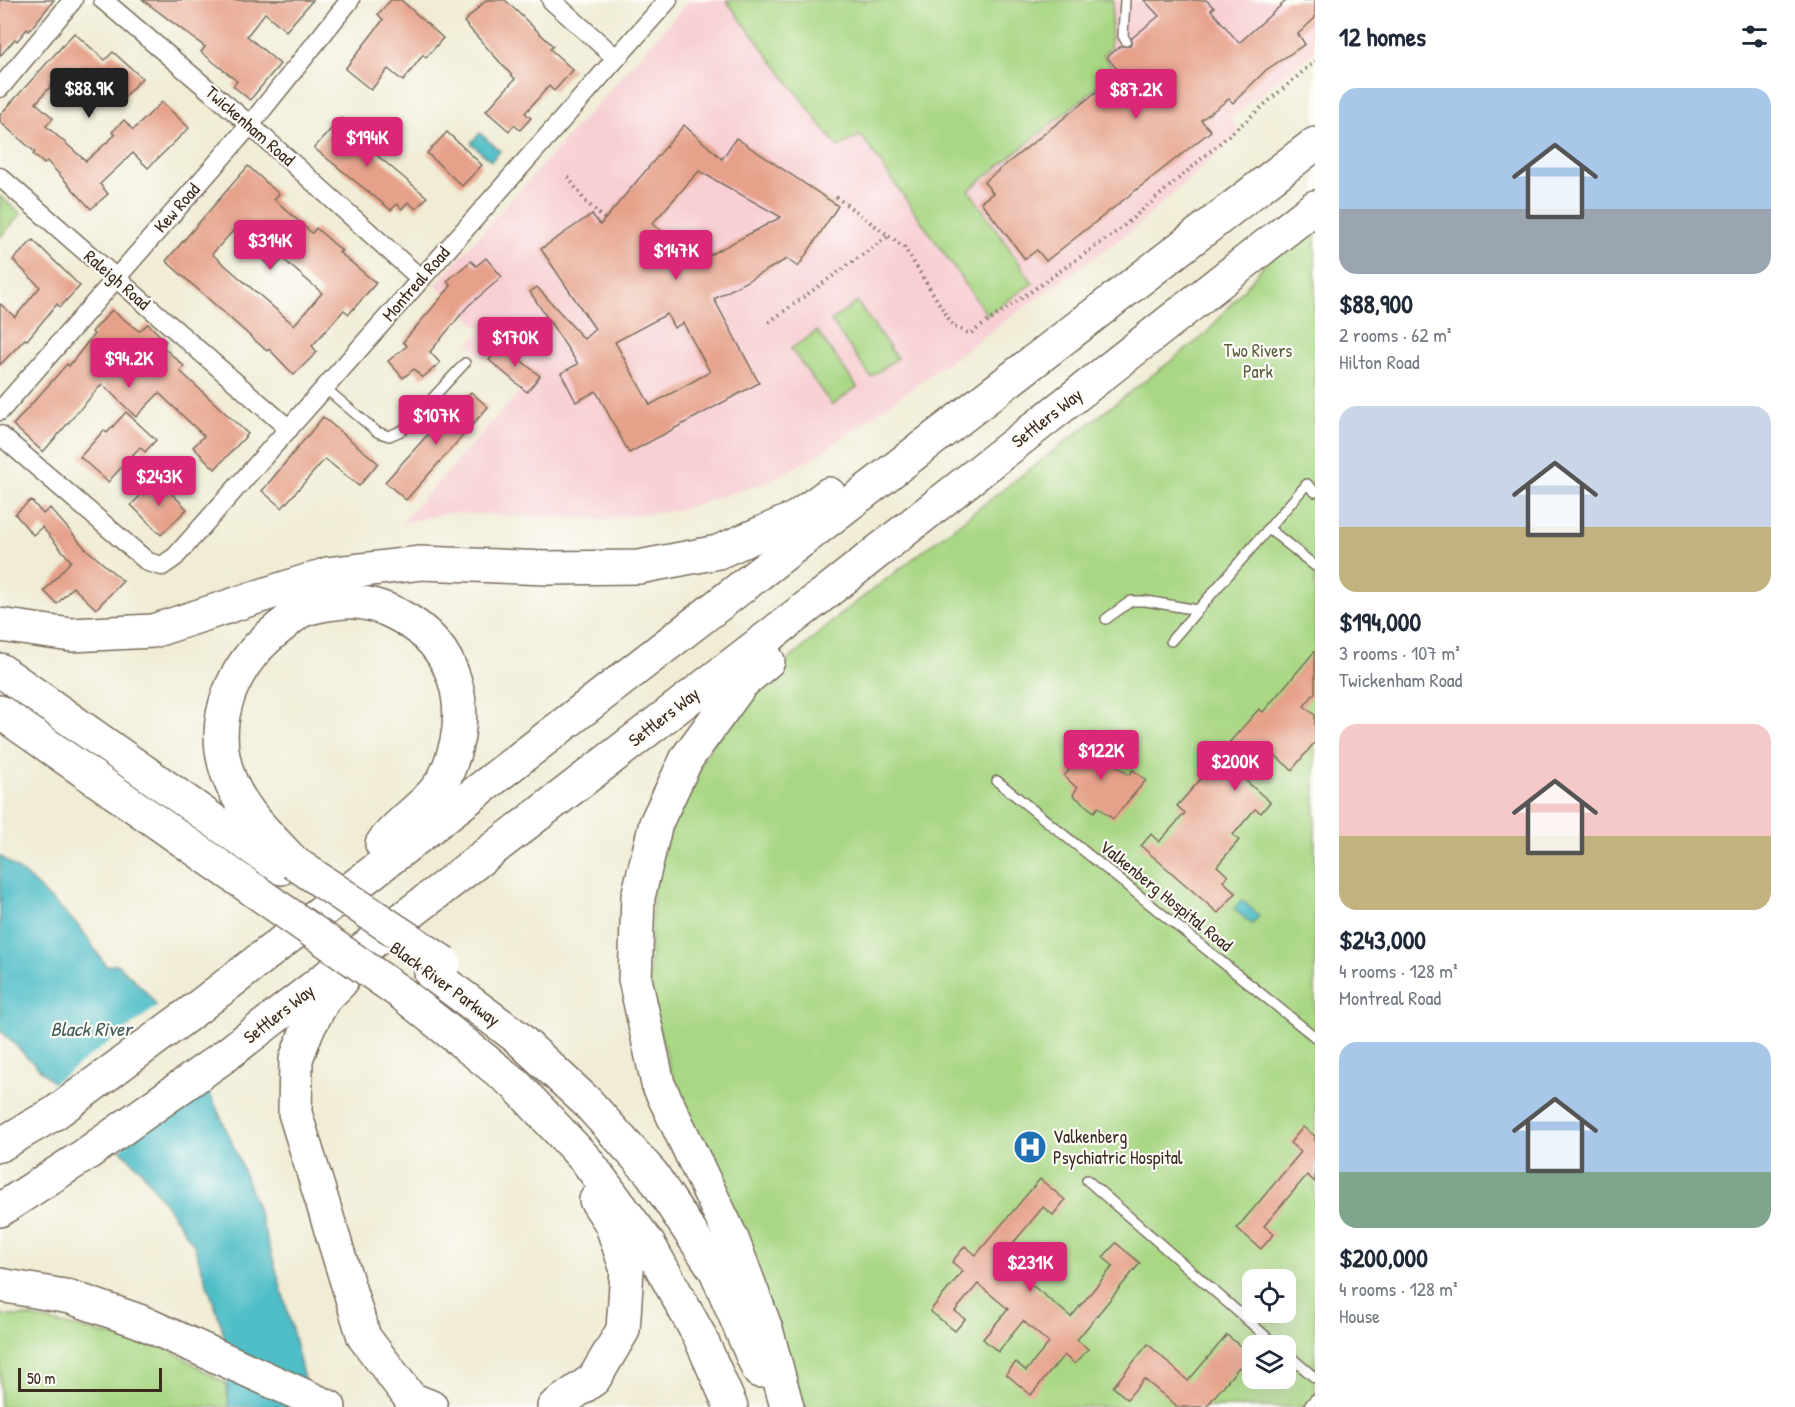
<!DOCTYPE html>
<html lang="en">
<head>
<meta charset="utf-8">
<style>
  body { margin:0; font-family:"Patrick Hand",sans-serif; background:#f2f2f3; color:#1f2937; height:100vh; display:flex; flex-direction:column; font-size:22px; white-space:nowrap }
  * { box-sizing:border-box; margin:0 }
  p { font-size:20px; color:#747a83 }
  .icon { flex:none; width:33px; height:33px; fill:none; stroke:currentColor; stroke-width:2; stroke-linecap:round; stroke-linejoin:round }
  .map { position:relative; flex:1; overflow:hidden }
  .sheet { display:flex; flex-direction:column; background:#fff; width:480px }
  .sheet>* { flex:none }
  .controls { position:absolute; left:1242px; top:1269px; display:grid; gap:12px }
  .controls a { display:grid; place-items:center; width:54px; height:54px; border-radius:12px; background:#fff; box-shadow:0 6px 24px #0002; font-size:30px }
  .scale { position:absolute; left:18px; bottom:15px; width:144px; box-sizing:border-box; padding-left:6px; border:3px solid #3b2a1e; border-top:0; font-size:16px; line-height:21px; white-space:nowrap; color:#3b2a1e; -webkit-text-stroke:4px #fdfcf7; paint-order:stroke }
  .price { position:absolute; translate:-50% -51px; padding:0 14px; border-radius:6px; background:#db2777; color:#fff; font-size:20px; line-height:39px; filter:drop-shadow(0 2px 3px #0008) }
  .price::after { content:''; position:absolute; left:50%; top:36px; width:18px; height:14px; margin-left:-9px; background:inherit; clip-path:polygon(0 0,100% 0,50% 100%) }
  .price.active { background:#222; color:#fff }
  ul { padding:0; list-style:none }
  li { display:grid; align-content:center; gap:12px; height:318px; padding:0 24px }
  li span { display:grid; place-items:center; height:186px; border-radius:18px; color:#555 }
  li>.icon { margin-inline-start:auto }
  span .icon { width:108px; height:108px; fill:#fffc; stroke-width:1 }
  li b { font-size:26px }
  h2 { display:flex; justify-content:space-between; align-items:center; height:72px; padding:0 24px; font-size:26px }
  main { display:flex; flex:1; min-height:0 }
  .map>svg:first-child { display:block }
  .built { fill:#f7cfd4 }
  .green { fill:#a9d784; stroke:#728051; stroke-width:1.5; fill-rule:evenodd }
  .water { fill:#50bec7; stroke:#467472; stroke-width:1.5 }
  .pier { fill:#f0ecd5 }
  .building { fill:#e6a18a; fill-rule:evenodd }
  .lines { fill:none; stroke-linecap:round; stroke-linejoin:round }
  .service-casing { stroke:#7a6e5e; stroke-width:12 }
  .minor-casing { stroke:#7a6e5e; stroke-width:21 }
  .motorway-casing { stroke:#7a6e5e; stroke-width:36 }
  .path { stroke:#7a6e5e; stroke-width:4; stroke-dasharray:1.5 4.5; stroke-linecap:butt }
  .service { stroke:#fff; stroke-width:9 }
  .minor { stroke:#fff; stroke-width:18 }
  .motorway { stroke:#fff; stroke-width:33 }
  .motorway-bridge-casing { stroke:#7a6e5e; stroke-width:36; stroke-linecap:butt }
  .motorway-bridge { stroke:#fff; stroke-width:33 }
  .labels { text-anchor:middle; stroke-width:4.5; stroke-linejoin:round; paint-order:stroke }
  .street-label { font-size:18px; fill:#3b2a1e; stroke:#fdfcf7 }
  .park-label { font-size:18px; fill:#5c5e3d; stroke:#fdfcf7 }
  .poi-label { font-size:18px; fill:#3b2a1e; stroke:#fdfcf7; text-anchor:start }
  .water-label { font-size:20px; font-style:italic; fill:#425e59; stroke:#fdfcf7 }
</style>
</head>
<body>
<main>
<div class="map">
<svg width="1315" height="1407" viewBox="0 0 1315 1407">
  <rect width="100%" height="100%" fill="#fdfcf7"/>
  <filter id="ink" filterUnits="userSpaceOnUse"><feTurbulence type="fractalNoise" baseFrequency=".0167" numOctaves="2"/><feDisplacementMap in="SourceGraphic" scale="12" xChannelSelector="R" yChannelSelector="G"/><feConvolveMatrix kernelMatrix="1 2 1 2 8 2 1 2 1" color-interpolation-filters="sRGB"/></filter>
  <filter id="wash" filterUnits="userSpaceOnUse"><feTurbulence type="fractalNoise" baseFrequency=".008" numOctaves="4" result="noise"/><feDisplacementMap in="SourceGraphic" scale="24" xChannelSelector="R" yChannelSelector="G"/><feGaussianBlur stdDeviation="1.35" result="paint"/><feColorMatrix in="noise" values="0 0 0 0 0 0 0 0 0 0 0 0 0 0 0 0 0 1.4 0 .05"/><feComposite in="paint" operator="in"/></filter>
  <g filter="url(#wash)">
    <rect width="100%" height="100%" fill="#f0ecd5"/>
    <path class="built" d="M690,0H1315V51L1230,118L1240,133L1132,230L818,455L767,482L678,510L604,519L449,513L401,523L521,390L469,344L482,330L435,285Z"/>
    <g class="green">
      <path d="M726,0H1113L1110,49L1103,55L1116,72L969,190L1033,283L987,315L861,135L838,147Z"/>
      <path d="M0,196L21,214L0,237Z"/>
      <path d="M1315,208V1407H802L672,1076L649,992L653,891L672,819L714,741L771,675L841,614L1206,334L1307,214ZM1252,1280H1286V1312H1252ZM1252,1346H1286V1378H1252Z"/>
      <path d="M857,302L897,358L871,377L831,321Z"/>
      <path d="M817,331L857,387L832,405L791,349Z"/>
      <path d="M0,1316H27L169,1349L226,1384L229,1407H0Z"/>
    </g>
    <g class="water">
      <path d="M480,133L500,151L491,161L471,143Z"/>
      <path d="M0,856L24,874L80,927L106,966L118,964C128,975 141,985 150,997C236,1108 281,1271 310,1407H229L223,1330L193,1243L141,1170L0,1030Z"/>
      <path d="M1242,900L1259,916L1252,924L1234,909Z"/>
    </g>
    <path class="pier" d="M159,1005L204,1074L118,1151L51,1085Z"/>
    <g id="blocks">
      <g class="building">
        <path d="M0,0H54L29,31L27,29L17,41L15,39L0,56Z"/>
        <path d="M143,0H313L286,31L265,13L247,36L280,64L250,100L233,86L237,81L201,52L205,47Z"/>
        <path d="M391,0H401L443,38L426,58L423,55L403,81L388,69L371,90L345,69L383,20L378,14Z"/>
        <path d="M486,0H505L553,46L550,49L573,70L554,91L549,86L525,113L531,118L520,130L514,125L509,131L486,111L515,79L464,22Z"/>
        <path d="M1144,0H1206L1214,8L1211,10L1239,43L1287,0H1315V18L1298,34L1305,44L1266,70L1233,103L1229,99L1201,120L1211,131L1046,261L1037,250L1025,259L981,202L993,193L984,182L1120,73L1107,57L1121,46H1130L1132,38L1159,16Z"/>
        <path d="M74,33L105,60L113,52L142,78L120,102L106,90L89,110L55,81L36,103L53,118L46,126L86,161L115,135L112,132L124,120L133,130L162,102L189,128L148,168L133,153L100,184L108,194L91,209L47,161L44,164L33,154L35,152L0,122V115Z"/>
        <path d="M341,118L364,138L361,142L427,197L416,209L408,202L402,209L397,204L391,210L314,148Z"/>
        <path d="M684,125L722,159L736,138L838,206L798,267L787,259L714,299L759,383L629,453L596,391L576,402L561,373L578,364L530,292L537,287L584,339L595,329L541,249L592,214L600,225ZM699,171L781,217L693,264L685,249L652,224ZM667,314L674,328L683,323L710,372L650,405L615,342Z"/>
        <path d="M447,132L482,165L462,186L427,153Z"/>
        <path d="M248,166L279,194L274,199L312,233L316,228L342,251L339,252L376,283L349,314L344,310L312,346L317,352L294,375L269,349L267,351L166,261ZM233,231L273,269L283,259L322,293L294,325L212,254Z"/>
        <path d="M33,240L80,286L60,307L57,304L27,340L25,339L0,365V304L15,317L40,287L13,260Z"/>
        <path d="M486,258L502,277L468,306L430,352L440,363L422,378L414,369L403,378L388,361L407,346L403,342L451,286L447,281L471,261L476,266Z"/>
        <path d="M112,310L139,331L148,324L166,341L162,346L184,366L180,371L248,434L215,469L193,447L204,436L159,393L136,417L102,384L43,452L13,425L67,364L69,366L94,334L92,332Z"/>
        <path d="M502,345L540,376L527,392L489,360Z"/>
        <path d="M471,392L488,407L406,500L385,482L459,400L462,402Z"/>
        <path d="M126,412L156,440L145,452L140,447L108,482L80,457L104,430L107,433Z"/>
        <path d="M323,417L378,463L359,486L325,459L282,508L262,491Z"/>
        <path d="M157,479L187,509L161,535L131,505Z"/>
        <path d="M31,500L43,514L50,508L85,548L123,581L96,609L73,587L57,604L44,591L71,561L42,527L33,535L15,514Z"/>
        <path d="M1315,651V693L1304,706L1315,715V742L1292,770L1262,744L1237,773L1270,802L1261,813L1255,809L1233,835L1239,840L1217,866L1228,876L1223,881L1236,893L1218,913L1141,846L1151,834L1159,842L1185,813L1177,806L1205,774L1203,772L1259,709L1263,712Z"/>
        <path d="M1082,739L1110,764L1111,762L1129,775L1133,770L1146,780L1113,819L1098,807L1094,812L1073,795L1077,788L1064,776L1072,766L1065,760Z"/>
        <path d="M1303,1127L1315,1136V1182L1307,1175L1264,1226L1274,1234L1261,1249L1237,1228L1301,1152L1290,1143Z"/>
        <path d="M1040,1179L1065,1200L1053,1215L1043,1207L1000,1259L1071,1317L1113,1266L1103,1257L1116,1243L1140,1263L1077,1340L1088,1349L1075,1364L1064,1355L1031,1395L1006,1374L1016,1362L1026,1371L1049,1343L1023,1321L998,1352L983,1339L1008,1309L978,1284L955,1311L965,1319L955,1331L930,1311L963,1271L952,1262L965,1246L976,1255Z"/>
        <path d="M1227,1335L1252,1356V1378L1239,1367L1206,1407H1178L1144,1379L1127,1399L1113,1387L1148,1344L1188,1381Z"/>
      </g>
    </g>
  </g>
  <g filter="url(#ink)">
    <use href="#blocks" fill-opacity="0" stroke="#7a6e5e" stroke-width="1.5"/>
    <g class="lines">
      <g class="service-casing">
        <g id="service">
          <path d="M1125,0L1123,36L1126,41"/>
          <path d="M325,388L377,432L389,436L403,430L465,363"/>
          <path d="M1268,528L1315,566"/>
          <path d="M1106,619L1131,601H1146L1198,610"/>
          <path d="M1171,641L1307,484L1315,492"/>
          <path d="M997,781L1315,1037"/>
          <path d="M1087,1180L1277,1346"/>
          <path d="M1286,1353L1315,1378"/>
          <path d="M1308,1407L1315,1399"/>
        </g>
      </g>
      <g class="minor-casing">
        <g id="minor">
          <path d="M103,0L250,125L421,279"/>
          <path d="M551,0L616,58"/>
          <path d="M0,88L73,0"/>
          <path d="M0,177L289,429"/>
          <path d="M0,411L250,125L350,0"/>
          <path d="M0,435L148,562L162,566L175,557L668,0"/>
        </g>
      </g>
      <g class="motorway-casing">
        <g id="motorway">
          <path d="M0,625L71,635L153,631L328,574L421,563L547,568L639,567L718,552L796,518L829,494"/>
          <path d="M768,661L742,683L687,758L656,823L638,897L635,979L658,1084L732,1239L766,1329L787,1407"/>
          <path d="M0,670L281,868"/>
          <path d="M0,712L255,891"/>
          <path d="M293,862C269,835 240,810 228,775C208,718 234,663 279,628C286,623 293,615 301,611C312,606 333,603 345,602C363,601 383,607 398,615C458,646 473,709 448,770C436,800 401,818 382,844"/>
          <path d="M431,973L517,1037L588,1103L652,1174L716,1271L759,1371"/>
          <path d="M341,982L324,999L307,1030L296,1059L295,1113L364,1337L411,1399L431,1407"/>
          <path d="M401,993L516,1085L587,1161L649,1245L700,1337L731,1407"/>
          <path d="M0,1145L55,1113L193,1011L1315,144"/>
          <path d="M0,1210L85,1155L226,1055L824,594L1315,207"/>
          <path d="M0,1285L70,1297L139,1321L329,1407"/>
          <path d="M554,1407L594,1379L623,1330L627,1270L611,1223L596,1200"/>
        </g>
      </g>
      <g class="path">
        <path d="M568,177L585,201L605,219"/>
        <path d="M836,197L904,247L954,327L970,334L1119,230L1315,61"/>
        <path d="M769,322L890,235"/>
      </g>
      <use href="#service" class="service"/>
      <use href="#minor" class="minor"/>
      <use href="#motorway" class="motorway"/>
      <g class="motorway-bridge-casing">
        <g id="motorway-bridge">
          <path d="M293,862L444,963"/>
          <path d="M255,891L401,993"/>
        </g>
      </g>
      <use href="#motorway-bridge" class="motorway-bridge"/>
    </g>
  </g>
  <defs>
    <g id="hospital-disc" transform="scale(1.725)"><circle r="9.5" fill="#1f6fb2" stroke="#fdfcf7"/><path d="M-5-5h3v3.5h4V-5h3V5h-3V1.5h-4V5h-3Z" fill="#fff"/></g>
  </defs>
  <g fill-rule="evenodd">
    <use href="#hospital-disc" x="1030" y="1147"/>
  </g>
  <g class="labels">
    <g class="street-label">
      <text transform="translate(250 126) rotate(41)" y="6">Twickenham Road</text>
      <text transform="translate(177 208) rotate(-49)" y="6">Kew Road</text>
      <text transform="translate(117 280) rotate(41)" y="6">Raleigh Road</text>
      <text transform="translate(416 284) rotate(-49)" y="6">Montreal Road</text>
      <text transform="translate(1047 418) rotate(-38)" y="6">Settlers Way</text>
      <text transform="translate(664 717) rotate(-38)" y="6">Settlers Way</text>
      <text transform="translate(1166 896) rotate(39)" y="6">Valkenberg Hospital Road</text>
      <text transform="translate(445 984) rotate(36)" y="6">Black River Parkway</text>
      <text transform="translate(279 1014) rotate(-38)" y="6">Settlers Way</text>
    </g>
    <g class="park-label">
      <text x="1258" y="357">Two Rivers<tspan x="1258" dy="21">Park</tspan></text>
    </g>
    <g class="poi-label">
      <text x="1053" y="1143">Valkenberg<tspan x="1053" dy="21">Psychiatric Hospital</tspan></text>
    </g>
    <g class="water-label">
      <text x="91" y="1036">Black River</text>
    </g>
  </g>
</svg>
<div class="controls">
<a><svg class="icon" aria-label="locate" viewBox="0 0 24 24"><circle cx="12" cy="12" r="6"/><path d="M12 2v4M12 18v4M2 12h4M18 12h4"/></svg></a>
<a><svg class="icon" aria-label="layers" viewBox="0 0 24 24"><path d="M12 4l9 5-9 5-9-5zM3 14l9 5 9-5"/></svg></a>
</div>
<div class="scale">50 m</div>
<b class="price active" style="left:89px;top:119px">$88.9K</b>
<b class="price" style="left:1136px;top:120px">$87.2K</b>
<b class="price" style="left:367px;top:168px">$194K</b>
<b class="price" style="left:270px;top:271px">$314K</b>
<b class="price" style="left:676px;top:281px">$147K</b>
<b class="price" style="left:515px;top:368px">$170K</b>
<b class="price" style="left:129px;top:389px">$94.2K</b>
<b class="price" style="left:436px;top:446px">$107K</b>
<b class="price" style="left:159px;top:507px">$243K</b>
<b class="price" style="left:1101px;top:781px">$122K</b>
<b class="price" style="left:1235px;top:792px">$200K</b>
<b class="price" style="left:1030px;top:1293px">$231K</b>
</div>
<section class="sheet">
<h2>12 homes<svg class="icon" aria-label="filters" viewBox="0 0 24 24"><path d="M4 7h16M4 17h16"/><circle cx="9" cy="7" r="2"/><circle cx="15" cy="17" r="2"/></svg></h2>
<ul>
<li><span style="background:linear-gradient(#a9c7e8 65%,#9aa5b1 0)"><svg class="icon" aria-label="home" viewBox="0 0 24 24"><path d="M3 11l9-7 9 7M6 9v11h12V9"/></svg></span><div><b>$88,900</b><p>2 rooms · 62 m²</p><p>Hilton Road</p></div></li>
<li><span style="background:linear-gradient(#c9d6e8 65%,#c2b280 0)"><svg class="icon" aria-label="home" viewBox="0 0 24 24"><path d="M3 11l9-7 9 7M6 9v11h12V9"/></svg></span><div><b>$194,000</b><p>3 rooms · 107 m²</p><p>Twickenham Road</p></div></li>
<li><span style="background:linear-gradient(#f6c9c9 60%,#c2b280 0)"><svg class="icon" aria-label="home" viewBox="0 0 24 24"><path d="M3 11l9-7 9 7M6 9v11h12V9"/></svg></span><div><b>$243,000</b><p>4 rooms · 128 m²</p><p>Montreal Road</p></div></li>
<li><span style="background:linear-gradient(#a9c7e8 70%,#7fa58c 0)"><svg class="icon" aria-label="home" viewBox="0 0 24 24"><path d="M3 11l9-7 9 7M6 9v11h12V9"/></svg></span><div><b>$200,000</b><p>4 rooms · 128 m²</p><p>House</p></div></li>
</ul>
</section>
</main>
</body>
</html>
